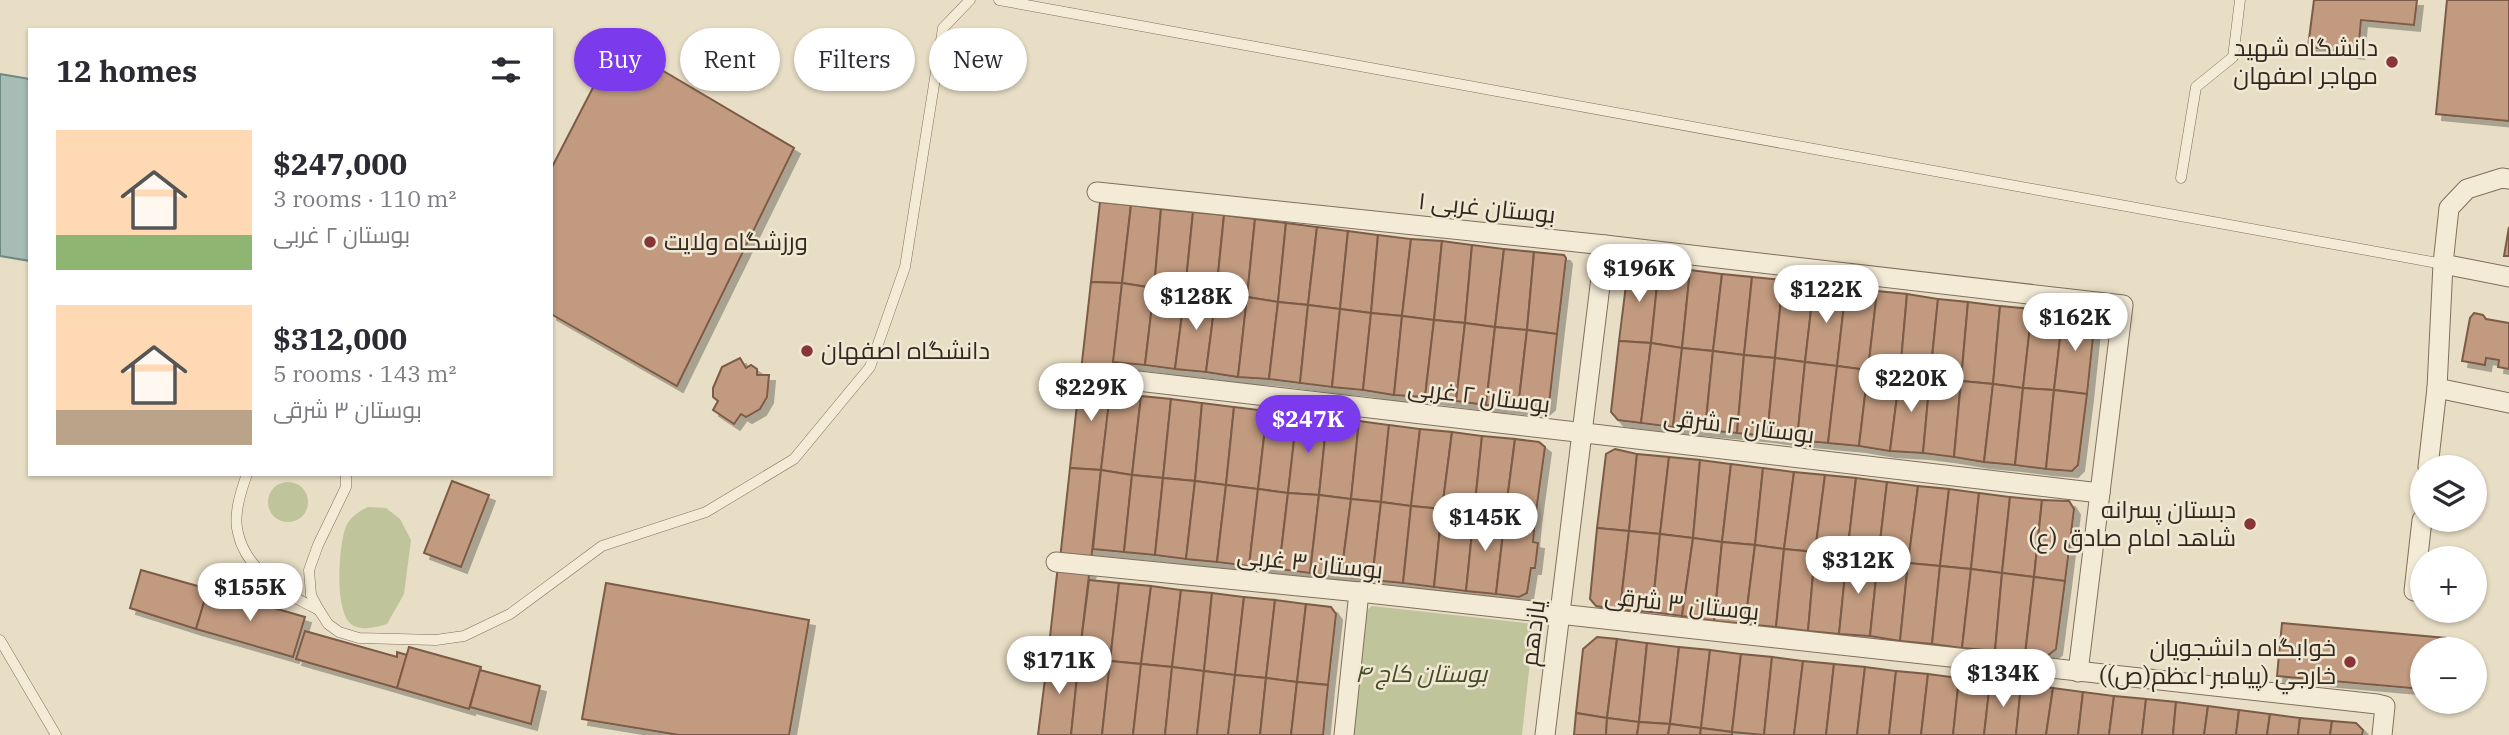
<!DOCTYPE html>
<html lang="en">
<head>
<meta charset="utf-8">
<style>
  body { margin:0; font-family:"IBM Plex Serif",Cairo,serif; background:#f2f2f3; color:#2b2b33; height:100vh; display:flex; flex-direction:column; font-size:26px; white-space:nowrap }
  * { box-sizing:border-box; margin:0 }
  p { font-size:23px; color:#7c7c81 }
  .icon { flex:none; width:38px; height:38px; fill:none; stroke:currentColor; stroke-width:2; stroke-linecap:round; stroke-linejoin:round }
  .map { position:relative; flex:1; overflow:hidden }
  .details { position:absolute; left:28px; top:28px; width:525px; height:448px; display:flex; flex-direction:column; background:#fff; border-radius:0px; box-shadow:0 2px 5px #0004 }
  .details>* { flex:none }
  .top-card { position:absolute; left:574px; top:28px; width:665px; height:63px; display:flex; gap:14px }
  .tools { position:absolute; left:2410px; top:455px; display:grid; gap:14px }
  .tools a { display:grid; place-items:center; width:77px; height:77px; border-radius:50%; background:#fff; box-shadow:0 2px 5px #0004; font-size:35px }
  .price { position:absolute; translate:-50% -60px; padding:0 16px; border-radius:24px; background:#fff; color:#222; font-size:23px; line-height:46px; filter:drop-shadow(0 2px 4px #0008) }
  .price::after { content:''; position:absolute; left:50%; top:42px; width:21px; height:16px; margin-left:-10px; background:inherit; clip-path:polygon(0 0,100% 0,50% 100%) }
  .price.selected { background:#7c3aed; color:#fff }
  ul { padding:0; list-style:none }
  li { display:flex; align-items:center; gap:21px; height:175px; padding:0 28px }
  li span { display:grid; place-items:center; flex:none; width:196px; height:140px; border-radius:0px; color:#555 }
  li>.icon { margin-inline-start:auto }
  span .icon { width:84px; height:84px; fill:#fffc; stroke-width:1 }
  li b { font-size:30px }
  h2 { display:flex; justify-content:space-between; align-items:center; height:84px; padding:0 28px; font-size:30px }
  .chip { padding:0 24px; border-radius:32px; background:#fff; box-shadow:0 2px 5px #0004; font-size:24px; line-height:63px }
  .chip.selected { background:#7c3aed; color:#fff }
  .map>svg:first-child { display:block }
  .green { fill:#c0c49a }
  .water { fill:#a6bcb5; stroke:#6e8882; stroke-width:2 }
  .building { fill:#c19a7f; stroke:#7c5b46; stroke-width:2; filter:url(#shadow) }
  .lines { fill:none; stroke-linecap:round; stroke-linejoin:round }
  .service-casing { stroke:#806f5d; stroke-width:11 }
  .minor-casing { stroke:#806f5d; stroke-width:21 }
  .service { stroke:#f4ebd7; stroke-width:10 }
  .minor { stroke:#f4ebd7; stroke-width:19 }
  .poi-dot { fill:#873537; stroke:#f0e8d3; stroke-width:2.5 }
  .labels { text-anchor:middle; stroke-width:5; stroke-linejoin:round; paint-order:stroke }
  .poi-label { font-size:24px; fill:#32281f; stroke:#f0e8d3; text-anchor:end }
  .street-label { font-size:24px; fill:#32281f; stroke:#f0e8d3 }
  .park-label { font-size:24px; font-style:italic; fill:#444c28; stroke:#f0e8d3 }
</style>
</head>
<body>
<div class="map">
<svg width="2509" height="735" viewBox="0 0 2509 735">
  <defs>
    <filter id="shadow"><feDropShadow dx="6" dy="6" stdDeviation="0" flood-color="#0004"/></filter>
  </defs>
  <rect width="100%" height="100%" fill="#e8ddc5"/>
  <g class="green">
    <circle cx="288" cy="502" r="20"/>
    <path d="M368,507L386,508L400,519L411,540L404,594L387,624C376,627 361,632 351,624C334,610 339,548 345,529C349,518 358,512 368,507Z"/>
    <path d="M1372,606L1534,624L1522,735H1349L1363,613Z"/>
  </g>
  <path class="water" d="M0,74L30,79V261L0,256Z"/>
  <g class="building">
    <path d="M2314,0H2417L2414,25L2361,20L2358,53L2308,47Z"/>
    <path d="M2447,0H2509V121L2436,114Z"/>
    <path d="M616,43L794,148L677,386L551,314V169Z"/>
    <path d="M1100,202L1131,205L1122,283L1091,282Z"/>
    <path d="M1131,205L1161,209L1154,288L1122,283Z"/>
    <path d="M1161,209L1193,212L1185,291L1154,288Z"/>
    <path d="M1193,212L1224,215L1216,294L1185,291Z"/>
    <path d="M1224,215L1255,219L1247,297L1216,294Z"/>
    <path d="M1255,219L1286,223L1278,302L1247,297Z"/>
    <path d="M1286,223L1317,227L1308,305L1278,302Z"/>
    <path d="M1317,227L1348,231L1340,309L1308,305Z"/>
    <path d="M2509,227V256H2504Z"/>
    <path d="M1348,231L1378,235L1371,313L1340,309Z"/>
    <path d="M1378,235L1411,239L1402,316L1371,313Z"/>
    <path d="M1411,239L1442,241L1434,320L1402,316Z"/>
    <path d="M1442,241L1472,245L1465,323L1434,320Z"/>
    <path d="M1472,245L1504,249L1495,327L1465,323Z"/>
    <path d="M1504,249L1534,252L1527,330L1495,327Z"/>
    <path d="M1534,252L1564,255L1566,258L1557,334L1527,330Z"/>
    <path d="M1635,264L1659,266L1651,343L1619,341L1628,269Z"/>
    <path d="M1659,266L1690,270L1682,348L1651,343Z"/>
    <path d="M1690,270L1722,274L1713,351L1682,348Z"/>
    <path d="M1722,274L1752,277L1744,355L1713,351Z"/>
    <path d="M1752,277L1783,280L1775,358L1744,355Z"/>
    <path d="M1783,280L1814,284L1805,362L1775,358Z"/>
    <path d="M1091,282L1122,283L1112,374L1081,371Z"/>
    <path d="M1122,283L1154,288L1145,365L1113,362Z"/>
    <path d="M1814,284L1846,287L1837,366L1805,362Z"/>
    <path d="M1846,287L1877,291L1868,370L1837,366Z"/>
    <path d="M1154,288L1185,291L1175,369L1145,365Z"/>
    <path d="M1185,291L1216,294L1206,372L1175,369Z"/>
    <path d="M1877,291L1907,294L1900,373L1868,370Z"/>
    <path d="M1216,294L1247,297L1238,377L1206,372Z"/>
    <path d="M1907,294L1938,299L1930,377L1900,373Z"/>
    <path d="M1247,297L1278,302L1269,379L1238,377Z"/>
    <path d="M1938,299L1968,302L1961,381L1930,377Z"/>
    <path d="M1278,302L1308,305L1300,383L1269,379Z"/>
    <path d="M1968,302L2000,306L1993,384L1961,381Z"/>
    <path d="M1308,305L1340,309L1332,387L1300,383Z"/>
    <path d="M2000,306L2032,309L2023,388L1993,384Z"/>
    <path d="M1340,309L1371,313L1363,390L1332,387Z"/>
    <path d="M2032,309L2063,313L2054,390L2023,388Z"/>
    <path d="M1371,313L1402,316L1394,395L1363,390Z"/>
    <path d="M2063,313L2092,315L2095,318L2087,394L2054,390Z"/>
    <path d="M2474,313L2483,315L2486,319L2509,323V369L2498,367L2499,360L2486,358L2485,365L2462,361L2470,318Z"/>
    <path d="M1402,316L1434,320L1425,397L1394,395Z"/>
    <path d="M1434,320L1465,323L1456,401L1425,397Z"/>
    <path d="M1465,323L1495,327L1486,405L1456,401Z"/>
    <path d="M1495,327L1527,330L1518,408L1486,405Z"/>
    <path d="M1527,330L1557,334L1549,404L1542,410L1518,408Z"/>
    <path d="M1619,341L1651,343L1641,423L1618,420L1611,412Z"/>
    <path d="M1651,343L1682,348L1673,427L1641,423Z"/>
    <path d="M1682,348L1713,351L1705,430L1673,427Z"/>
    <path d="M1713,351L1744,355L1737,433L1705,430Z"/>
    <path d="M1744,355L1775,358L1767,436L1737,433Z"/>
    <path d="M740,358L746,368L751,365L757,369V375H769L767,397L760,409L746,417L741,414L734,424L713,410L718,401L713,397V388L722,367Z"/>
    <path d="M1775,358L1805,362L1797,440L1767,436Z"/>
    <path d="M1805,362L1837,366L1828,443L1797,440Z"/>
    <path d="M1837,366L1868,370L1859,446L1828,443Z"/>
    <path d="M1868,370L1900,373L1890,451L1859,446Z"/>
    <path d="M1900,373L1930,377L1923,453L1890,451Z"/>
    <path d="M1080,377L1112,380L1101,470L1070,468Z"/>
    <path d="M1930,377L1961,381L1954,457L1923,453Z"/>
    <path d="M1961,381L1993,384L1984,462L1954,457Z"/>
    <path d="M1993,384L2023,388L2015,465L1984,462Z"/>
    <path d="M2023,388L2054,390L2046,469L2015,465Z"/>
    <path d="M2054,390L2087,394L2078,465L2072,471L2046,469Z"/>
    <path d="M1110,393L1141,396L1132,475L1101,470Z"/>
    <path d="M1141,396L1171,399L1163,478L1132,475Z"/>
    <path d="M1171,399L1202,403L1195,481L1163,478Z"/>
    <path d="M1202,403L1234,407L1226,485L1195,481Z"/>
    <path d="M1234,407L1267,411L1258,489L1226,485Z"/>
    <path d="M1267,411L1297,414L1288,493L1258,489Z"/>
    <path d="M1297,414L1327,418L1319,495L1288,493Z"/>
    <path d="M1327,418L1359,421L1351,499L1319,495Z"/>
    <path d="M1359,421L1389,425L1381,502L1351,499Z"/>
    <path d="M1389,425L1420,429L1411,506L1381,502Z"/>
    <path d="M1420,429L1452,432L1442,509L1411,506Z"/>
    <path d="M1452,432L1482,436L1474,513L1442,509Z"/>
    <path d="M1482,436L1515,439L1505,516L1474,513Z"/>
    <path d="M1515,439L1539,442L1545,447L1535,519L1505,516Z"/>
    <path d="M1615,449L1637,454L1629,531L1597,528L1606,454Z"/>
    <path d="M1637,454L1669,457L1660,534L1629,531Z"/>
    <path d="M1669,457L1700,460L1693,538L1660,534Z"/>
    <path d="M1700,460L1731,464L1722,542L1693,538Z"/>
    <path d="M1731,464L1763,468L1755,545L1722,542Z"/>
    <path d="M1070,468L1101,470L1091,561L1060,559Z"/>
    <path d="M1763,468L1794,472L1784,549L1755,545Z"/>
    <path d="M1101,470L1132,475L1124,552L1093,549Z"/>
    <path d="M1794,472L1825,475L1815,552L1784,549Z"/>
    <path d="M1132,475L1163,478L1155,555L1124,552Z"/>
    <path d="M1825,475L1856,478L1847,555L1815,552Z"/>
    <path d="M1163,478L1195,481L1186,559L1155,555Z"/>
    <path d="M1856,478L1887,482L1878,559L1847,555Z"/>
    <path d="M452,481L489,495L461,567L424,553Z"/>
    <path d="M1195,481L1226,485L1217,562L1186,559Z"/>
    <path d="M1887,482L1918,486L1908,563L1878,559Z"/>
    <path d="M1226,485L1258,489L1249,566L1217,562Z"/>
    <path d="M1918,486L1949,489L1940,566L1908,563Z"/>
    <path d="M1258,489L1288,493L1279,569L1249,566Z"/>
    <path d="M1949,489L1979,493L1971,569L1940,566Z"/>
    <path d="M1288,493L1319,495L1310,573L1279,569Z"/>
    <path d="M1979,493L2010,497L2002,573L1971,569Z"/>
    <path d="M1319,495L1351,499L1341,576L1310,573Z"/>
    <path d="M2010,497L2042,500L2034,577L2002,573Z"/>
    <path d="M1351,499L1381,502L1372,580L1341,576Z"/>
    <path d="M2042,500L2069,501L2074,509L2065,581L2034,577Z"/>
    <path d="M1381,502L1411,506L1403,583L1372,580Z"/>
    <path d="M1411,506L1442,509L1434,587L1403,583Z"/>
    <path d="M1442,509L1474,513L1466,591L1434,587Z"/>
    <path d="M1474,513L1505,516L1496,594L1466,591Z"/>
    <path d="M1505,516L1535,519L1533,542L1538,543L1535,568H1531L1527,593L1519,597L1496,594Z"/>
    <path d="M1597,528L1629,531L1620,610L1596,606L1590,599Z"/>
    <path d="M1629,531L1660,534L1652,612L1620,610Z"/>
    <path d="M1660,534L1693,538L1682,616L1652,612Z"/>
    <path d="M1693,538L1722,542L1714,621L1682,616Z"/>
    <path d="M1722,542L1755,545L1745,624L1714,621Z"/>
    <path d="M1755,545L1784,549L1776,627L1745,624Z"/>
    <path d="M1784,549L1815,552L1808,631L1776,627Z"/>
    <path d="M1815,552L1847,555L1839,634L1808,631Z"/>
    <path d="M1847,555L1878,559L1870,636L1839,634Z"/>
    <path d="M1878,559L1908,563L1900,641L1870,636Z"/>
    <path d="M1908,563L1940,566L1932,644L1900,641Z"/>
    <path d="M1058,565L1090,567L1079,658L1048,655Z"/>
    <path d="M1940,566L1971,569L1962,648L1932,644Z"/>
    <path d="M1971,569L2002,573L1995,651L1962,648Z"/>
    <path d="M141,570L208,589L196,629L130,608Z"/>
    <path d="M2002,573L2034,577L2025,655L1995,651Z"/>
    <path d="M2034,577L2065,581L2056,649L2046,657L2025,655Z"/>
    <path d="M1089,580L1119,583L1110,661L1079,658Z"/>
    <path d="M606,583L809,620L789,735H679L582,719Z"/>
    <path d="M1119,583L1151,586L1141,664L1110,661Z"/>
    <path d="M1151,586L1181,590L1172,667L1141,664Z"/>
    <path d="M208,589L305,617L293,657L196,629Z"/>
    <path d="M1181,590L1212,593L1204,671L1172,667Z"/>
    <path d="M1212,593L1244,597L1235,675L1204,671Z"/>
    <path d="M1244,597L1275,600L1266,678L1235,675Z"/>
    <path d="M1275,600L1306,604L1297,682L1266,678Z"/>
    <path d="M1306,604L1331,607L1336,614L1328,685L1297,682Z"/>
    <path d="M2282,623L2446,638L2445,649H2422V689L2277,676Z"/>
    <path d="M305,631L397,657V652L407,655L397,688L296,659Z"/>
    <path d="M1597,637L1617,639L1607,718L1576,713L1583,649Z"/>
    <path d="M1617,639L1647,643L1639,722L1607,718Z"/>
    <path d="M1647,643L1679,647L1670,724L1639,722Z"/>
    <path d="M409,647L481,667L469,709L397,688Z"/>
    <path d="M1679,647L1710,650L1701,728L1670,724Z"/>
    <path d="M1710,650L1741,654L1732,732L1701,728Z"/>
    <path d="M1741,654L1772,657L1764,735L1732,732Z"/>
    <path d="M1048,655L1079,658L1071,735H1038Z"/>
    <path d="M1772,657L1803,661L1794,735H1764Z"/>
    <path d="M1079,658L1110,661L1102,735H1071Z"/>
    <path d="M1110,661L1141,664L1133,735H1102Z"/>
    <path d="M1803,661L1834,664L1826,735H1794Z"/>
    <path d="M1141,664L1172,667L1165,735H1133Z"/>
    <path d="M1834,664L1865,667L1857,735H1826Z"/>
    <path d="M1172,667L1204,671L1197,735H1165Z"/>
    <path d="M1865,667L1896,671L1889,735H1857Z"/>
    <path d="M480,670L540,686L531,724L470,707Z"/>
    <path d="M1204,671L1235,675L1228,735H1197Z"/>
    <path d="M1896,671L1928,674L1921,735H1889Z"/>
    <path d="M1928,674L1959,678L1953,735H1921Z"/>
    <path d="M1235,675L1266,678L1260,735H1228Z"/>
    <path d="M1266,678L1297,682L1291,735H1260Z"/>
    <path d="M1959,678L1990,682L1984,735H1953Z"/>
    <path d="M1297,682L1328,685L1323,735H1291Z"/>
    <path d="M1990,682L2021,685L2016,735H1984Z"/>
    <path d="M2021,685L2053,688L2046,735H2016Z"/>
    <path d="M2053,688L2083,692L2078,735H2046Z"/>
    <path d="M2083,692L2114,696L2109,735H2078Z"/>
    <path d="M2114,696L2146,699L2142,735H2109Z"/>
    <path d="M2146,699L2176,702L2173,735H2142Z"/>
    <path d="M2176,702L2208,706L2204,735H2173Z"/>
    <path d="M2208,706L2239,710L2236,735H2204Z"/>
    <path d="M2239,710L2270,714L2267,735H2236Z"/>
    <path d="M1576,713L1607,718L1606,735H1574Z"/>
    <path d="M2270,714L2300,718L2298,735H2267Z"/>
    <path d="M1607,718L1639,722L1637,735H1606Z"/>
    <path d="M2300,718L2332,721L2330,735H2298Z"/>
    <path d="M2332,721L2356,723L2363,730L2362,735H2330Z"/>
    <path d="M1639,722L1670,724L1668,735H1637Z"/>
    <path d="M1670,724L1701,728L1700,735H1668Z"/>
    <path d="M1701,728L1732,732V735H1700Z"/>
  </g>
  <g class="lines">
    <g class="service-casing">
      <g id="service">
        <path d="M999,0L2443,264"/>
        <path d="M2181,178L2196,87L2233,57L2240,0"/>
        <path d="M247,474C241,491 233,515 238,533C246,571 287,595 319,610"/>
        <path d="M346,474V487L318,545L309,570L311,595L319,610L328,624L339,632L359,638L436,640L464,636L510,614L602,546L706,512L794,459L870,367L905,267L943,28L970,0"/>
        <path d="M0,640L56,735"/>
      </g>
    </g>
    <g class="minor-casing">
      <g id="minor">
        <path d="M1097,192L1605,245L2123,305L2078,672"/>
        <path d="M2443,264L2509,277"/>
        <path d="M1078,374L2100,493"/>
        <path d="M2437,388L2443,264L2449,208L2467,189L2502,178L2509,179"/>
        <path d="M2428,467L2437,388L2509,403"/>
        <path d="M1056,562L1359,592L2377,704L2385,706L2382,735"/>
        <path d="M2414,591L2422,520"/>
        <path d="M1344,735L1359,592"/>
        <path d="M1545,735L1605,245"/>
      </g>
    </g>
    <use href="#service" class="service"/>
    <use href="#minor" class="minor"/>
  </g>
  <g class="poi-dot">
    <circle cx="2392" cy="62" r="7"/>
    <circle cx="650" cy="242" r="7"/>
    <circle cx="807" cy="351" r="7"/>
    <circle cx="2250" cy="524" r="7"/>
    <circle cx="2350" cy="662" r="7"/>
  </g>
  <g class="labels">
    <g class="poi-label">
      <text x="2378" y="56">دانشگاه شهید<tspan x="2378" dy="28">مهاجر اصفهان</tspan></text>
      <text x="664" y="250" text-anchor="start">ورزشگاه ولایت</text>
      <text x="821" y="359" text-anchor="start">دانشگاه اصفهان</text>
      <text x="2236" y="518">دبستان پسرانه<tspan x="2236" dy="28">شاهد امام صادق (ع)</tspan></text>
      <text x="2336" y="656">خوابگاه دانشجويان<tspan x="2336" dy="28">خارجي (پيامبر اعظم(ص))</tspan></text>
    </g>
    <g class="street-label">
      <text transform="translate(1487 208) rotate(6)" y="8">بوستان غربی ۱</text>
      <text transform="translate(1479 396) rotate(7)" y="8">بوستان ۲ غربی</text>
      <text transform="translate(1739 426) rotate(7)" y="8">بوستان ۲ شرقی</text>
      <text transform="translate(1310 563) rotate(6)" y="8">بوستان ۳ غربی</text>
      <text transform="translate(1682 604) rotate(6)" y="8">بوستان ۳ شرقی</text>
      <text transform="translate(1533 633) rotate(-83)" y="8">یازدهم</text>
    </g>
    <g class="park-label">
      <text x="1421" y="682">بوستان کاج ۴</text>
    </g>
  </g>
</svg>
<div class="tools">
<a><svg class="icon" aria-label="layers" viewBox="0 0 24 24"><path d="M12 4l9 5-9 5-9-5zM3 14l9 5 9-5"/></svg></a>
<a>+</a>
<a>−</a>
</div>
<b class="price" style="left:1639px;top:304px">$196K</b>
<b class="price" style="left:1826px;top:325px">$122K</b>
<b class="price" style="left:1196px;top:332px">$128K</b>
<b class="price" style="left:2075px;top:353px">$162K</b>
<b class="price" style="left:1911px;top:414px">$220K</b>
<b class="price" style="left:1091px;top:423px">$229K</b>
<b class="price selected" style="left:1308px;top:455px">$247K</b>
<b class="price" style="left:1485px;top:553px">$145K</b>
<b class="price" style="left:1858px;top:596px">$312K</b>
<b class="price" style="left:250px;top:623px">$155K</b>
<b class="price" style="left:1059px;top:696px">$171K</b>
<b class="price" style="left:2003px;top:709px">$134K</b>
<div class="top-card">
<a class="chip selected">Buy</a>
<a class="chip">Rent</a>
<a class="chip">Filters</a>
<a class="chip">New</a>
</div>
<section class="details">
<h2>12 homes<svg class="icon" aria-label="filters" viewBox="0 0 24 24"><path d="M4 7h16M4 17h16"/><circle cx="9" cy="7" r="2"/><circle cx="15" cy="17" r="2"/></svg></h2>
<ul>
<li><span style="background:linear-gradient(#ffd9b3 75%,#8fb573 0)"><svg class="icon" aria-label="home" viewBox="0 0 24 24"><path d="M3 11l9-7 9 7M6 9v11h12V9"/></svg></span><div><b>$247,000</b><p>3 rooms · 110 m²</p><p>بوستان ۲ غربی</p></div></li>
<li><span style="background:linear-gradient(#ffd9b3 75%,#b9a48a 0)"><svg class="icon" aria-label="home" viewBox="0 0 24 24"><path d="M3 11l9-7 9 7M6 9v11h12V9"/></svg></span><div><b>$312,000</b><p>5 rooms · 143 m²</p><p>بوستان ۳ شرقی</p></div></li>
</ul>
</section>
</div>
</body>
</html>
